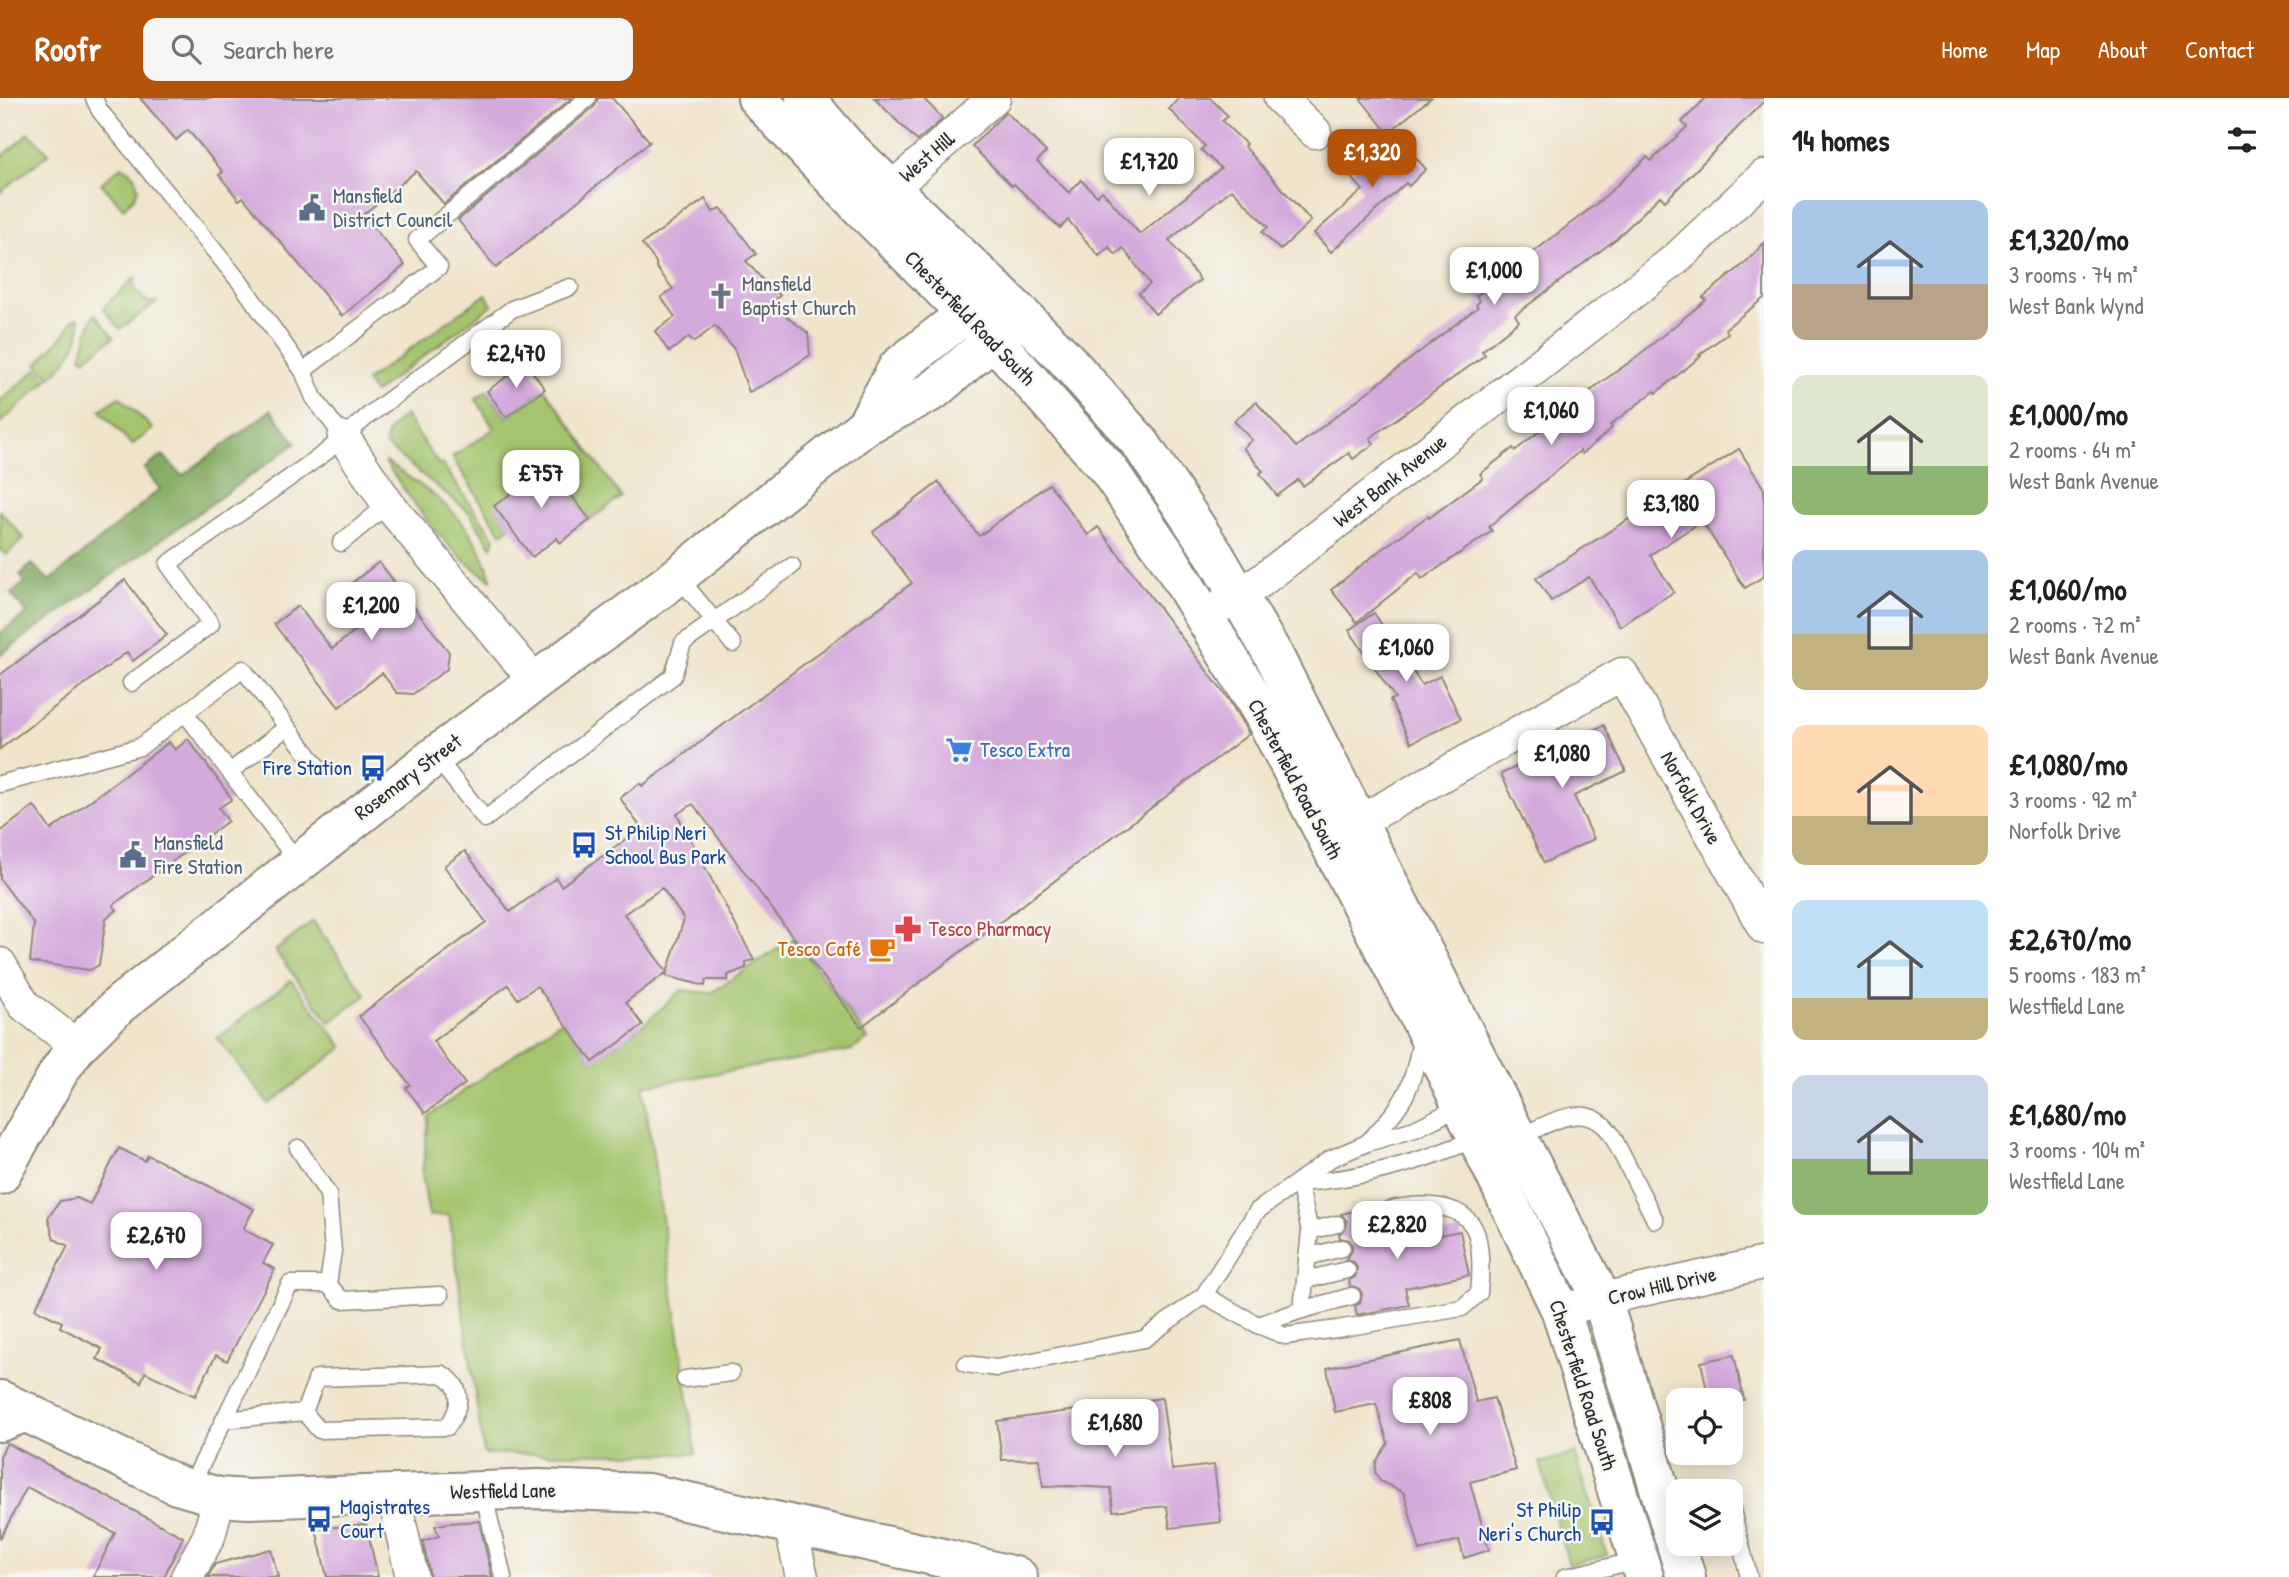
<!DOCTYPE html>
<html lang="en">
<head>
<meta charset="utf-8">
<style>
  body { margin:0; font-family:"Patrick Hand",sans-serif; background:#f6f6f6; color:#202124; height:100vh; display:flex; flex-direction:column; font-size:26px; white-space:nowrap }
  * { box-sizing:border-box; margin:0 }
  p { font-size:23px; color:#757577 }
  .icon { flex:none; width:38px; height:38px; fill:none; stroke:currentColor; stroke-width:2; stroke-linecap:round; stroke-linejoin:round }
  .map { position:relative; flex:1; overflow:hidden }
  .sheet { display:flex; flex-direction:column; background:#fff; width:525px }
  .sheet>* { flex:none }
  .controls { position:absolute; left:1666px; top:1290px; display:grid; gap:14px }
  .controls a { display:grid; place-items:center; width:77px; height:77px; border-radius:14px; background:#fff; box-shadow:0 4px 18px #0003; font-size:35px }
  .price { position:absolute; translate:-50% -60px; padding:0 16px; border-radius:14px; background:#fff; color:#222; font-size:23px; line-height:46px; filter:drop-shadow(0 2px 4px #0008) }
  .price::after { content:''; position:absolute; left:50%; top:42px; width:21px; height:16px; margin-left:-10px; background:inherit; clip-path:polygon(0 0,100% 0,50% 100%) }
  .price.on { background:#b45309; color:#fff }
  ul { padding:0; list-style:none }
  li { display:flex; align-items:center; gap:21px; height:175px; padding:0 28px }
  li span { display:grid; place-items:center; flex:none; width:196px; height:140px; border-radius:14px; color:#555 }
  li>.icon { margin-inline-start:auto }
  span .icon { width:84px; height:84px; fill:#fffc; stroke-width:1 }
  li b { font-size:30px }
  h2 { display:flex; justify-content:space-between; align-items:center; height:84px; padding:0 28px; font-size:30px }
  header { display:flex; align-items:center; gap:42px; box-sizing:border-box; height:98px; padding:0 35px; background:#b45309; color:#fff }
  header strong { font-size:33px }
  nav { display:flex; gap:38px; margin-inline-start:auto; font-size:24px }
  .search { width:490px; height:63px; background:#f6f6f6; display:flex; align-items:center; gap:18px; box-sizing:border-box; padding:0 24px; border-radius:14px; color:#757577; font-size:26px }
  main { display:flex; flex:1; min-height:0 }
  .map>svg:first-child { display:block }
  .green { fill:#a4c56d; stroke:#68784c; stroke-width:2 }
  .forest { fill:#83aa60; stroke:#576a46; stroke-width:2 }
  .building { fill:#d4a9dc }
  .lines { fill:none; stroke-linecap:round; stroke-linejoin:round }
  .service-casing { stroke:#8e887b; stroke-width:19 }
  .minor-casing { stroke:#8e887b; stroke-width:35 }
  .tertiary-casing { stroke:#8e887b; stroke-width:42 }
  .primary-casing { stroke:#8e887b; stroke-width:42 }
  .trunk-casing { stroke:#8e887b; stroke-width:42 }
  .service { stroke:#fff; stroke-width:16 }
  .minor { stroke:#fff; stroke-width:32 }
  .tertiary { stroke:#fff; stroke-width:38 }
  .primary { stroke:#fff; stroke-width:38 }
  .trunk { stroke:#fff; stroke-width:38 }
  .labels { text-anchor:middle; stroke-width:5; stroke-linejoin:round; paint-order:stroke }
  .street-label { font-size:21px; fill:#2b2b2b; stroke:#f6f6f2 }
  .service-label { font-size:21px; fill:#4e5e75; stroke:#f6f6f2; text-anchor:start }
  .worship-label { font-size:21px; fill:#5b616d; stroke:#f6f6f2; text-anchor:start }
  .shop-label { font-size:21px; fill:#366cbe; stroke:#f6f6f2; text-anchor:start }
  .transit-label { font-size:21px; fill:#164399; stroke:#f6f6f2; text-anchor:end }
  .health-label { font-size:21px; fill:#be3a42; stroke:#f6f6f2; text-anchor:start }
  .food-label { font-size:21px; fill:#c56008; stroke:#f6f6f2; text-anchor:end }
</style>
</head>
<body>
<header>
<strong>Roofr</strong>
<div class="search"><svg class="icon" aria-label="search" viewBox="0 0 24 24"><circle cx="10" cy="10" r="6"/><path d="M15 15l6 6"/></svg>Search here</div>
<nav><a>Home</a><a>Map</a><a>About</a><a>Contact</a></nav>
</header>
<main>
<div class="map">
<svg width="1764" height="1479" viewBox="0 0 1764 1479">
  <rect width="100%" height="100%" fill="#f6f6f2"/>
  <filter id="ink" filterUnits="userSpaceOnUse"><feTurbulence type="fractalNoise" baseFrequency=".0143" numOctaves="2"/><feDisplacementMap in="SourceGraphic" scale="14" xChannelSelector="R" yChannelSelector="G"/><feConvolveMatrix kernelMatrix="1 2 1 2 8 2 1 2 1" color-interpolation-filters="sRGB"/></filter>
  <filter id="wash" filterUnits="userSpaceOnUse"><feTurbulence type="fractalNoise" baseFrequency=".00686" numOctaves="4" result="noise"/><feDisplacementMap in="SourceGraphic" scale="28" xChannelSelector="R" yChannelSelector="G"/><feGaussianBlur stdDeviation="1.57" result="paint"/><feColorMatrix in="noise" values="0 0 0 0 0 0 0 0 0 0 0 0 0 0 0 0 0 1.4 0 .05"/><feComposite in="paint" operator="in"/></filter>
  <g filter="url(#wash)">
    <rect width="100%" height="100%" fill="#f0e4cb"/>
    <g class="green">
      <path d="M29,35L49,55L0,95V61Z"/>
      <path d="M122,68L135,78L138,91L134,100L123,110L101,85Z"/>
      <path d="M135,179L134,190L147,204H157L120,231L103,210Z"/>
      <path d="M486,196L492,207L374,295L366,283Z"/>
      <path d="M95,216L114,239L85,261L81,259L91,223Z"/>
      <path d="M79,220C84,244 66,265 50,280L37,266L64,237L72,222Z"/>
      <path d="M37,271L47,283L0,325V303Z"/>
      <path d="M545,291L621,399L590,422L545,362L513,385L517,391L510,429L501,435L452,359L494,331L476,301L487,293L506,319Z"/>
      <path d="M120,299L153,331L132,347L100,312Z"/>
      <path d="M405,317L439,367L442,366L495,441L492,449L468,413L386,348C383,334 395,326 405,317Z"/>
      <path d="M384,363C431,393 478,423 491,482C446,455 414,405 384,363Z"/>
      <path d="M0,413L24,440L6,457L0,451Z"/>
      <path d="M313,823L366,897L330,924L275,853Z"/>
      <path d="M794,840L868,941L852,952L643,988L696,1356H484L449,1117L429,1118L422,1077L429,1018L562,922L593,963L643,927L682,892L711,895Z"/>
      <path d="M291,882L343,949L269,1006L217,940Z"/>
      <path d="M1575,1355L1607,1457L1569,1467L1540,1365Z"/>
    </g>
    <path class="forest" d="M271,312L296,345L0,557V535L27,515L11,496L25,484L20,477L32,466L50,483L160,391L144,371L163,357L182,378Z"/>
    <g id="blocks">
      <g class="building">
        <path d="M140,0H572L444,106L416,73L363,117L405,167L342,218L243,99L239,102L219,77L223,74L188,32L176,42Z"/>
        <path d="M598,0H612L650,44L496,170L458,122L595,8Z"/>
        <path d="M874,0H923L943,21L917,43Z"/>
        <path d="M1179,0H1210L1228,18L1222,23L1246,46L1244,48L1311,123L1280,152L1262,134L1268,129L1232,91L1169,142L1200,182L1155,216L1139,195L1150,186L1123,150L1116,157L1109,149L1099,158L1068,122L1060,130L1014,86L1012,88L972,48L1006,14L1046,54L1037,63L1069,95L1081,82L1097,98L1102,93L1140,136L1221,70L1201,52L1205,48L1169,11Z"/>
        <path d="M1360,0H1431L1388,35Z"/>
        <path d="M1706,0H1764V3L1665,103L1660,98L1616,141L1515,217L1519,223L1482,253L1485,257L1370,340L1374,346L1353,361L1349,355L1303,388L1298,382L1277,398L1260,375L1263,373L1243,350L1252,342L1234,323L1256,304L1296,349L1478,209L1476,207L1480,203L1476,198L1600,103L1647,59L1651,63L1687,29L1682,24Z"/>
        <path d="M1394,36L1426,71L1409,88L1406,85L1331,154L1314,135L1363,92L1349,77Z"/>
        <path d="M705,101L713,114L721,110L756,156L746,163L768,188L780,197L775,203L783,209L782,215L808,235L810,257L771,283L749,294L734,251L715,228L694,244L689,239L669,254L655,233L675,219L661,199L673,191L656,169V164L642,146Z"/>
        <path d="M1764,145V200L1725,231L1728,235L1699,257L1701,258L1656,295L1655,293L1610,327L1612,330L1582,356L1580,353L1489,429L1492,433L1422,481L1418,475L1357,524L1331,492L1378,454L1428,418L1429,420L1483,380L1480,376L1513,350L1515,353L1548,326L1550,329L1596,288L1634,261L1706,202L1703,199L1745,165Z"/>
        <path d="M526,265L545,291L506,319L487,293Z"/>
        <path d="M1739,351L1764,391V478L1745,490L1702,423L1650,457L1674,494L1620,528L1589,479L1551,503L1536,480Z"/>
        <path d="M545,362L590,422L560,445L557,440L532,459L494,408L517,391L513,386Z"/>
        <path d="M939,384L979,438L1049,386L1088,437L1098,429L1229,602L1249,636L861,929L693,706L677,716L754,862L746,864V870L728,877V882H706L705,888L666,878L684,821L662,790L624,816L667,874L626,904L643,927L593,964L537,888L518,901L508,887L433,943L465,986L425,1015L406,990L410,987L359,918L486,824L444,768L465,753L510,814L556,780L561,788L641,730L620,700L640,685L642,688L912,485L873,434Z"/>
        <path d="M379,464L449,554L447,571L413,596L397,595L382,575L339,609L274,526L298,508L332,551L367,523L343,492Z"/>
        <path d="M125,482L167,537L133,563L127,554L0,651V577Z"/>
        <path d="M1374,515L1422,587L1440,578L1461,621L1411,645L1390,602L1395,600L1349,532Z"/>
        <path d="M1604,627L1626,673L1574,698L1594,741L1544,765L1501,676Z"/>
        <path d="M188,641L232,701L219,710L228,723L113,807L117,812L106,820L99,867L90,872L30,864L34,826L0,781V734L34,708L51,732L169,644L175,652Z"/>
        <path d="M119,1050L145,1063L148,1057L254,1111L243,1131L273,1147L263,1165L275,1171L227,1263L216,1257L195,1298L145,1274L141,1284L97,1261L102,1251L60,1229L62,1224L35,1211L68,1148L54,1141L48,1120L60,1103L77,1100L90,1106Z"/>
        <path d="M1378,1108L1380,1118L1390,1122L1395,1146L1460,1133L1469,1177L1405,1190L1409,1207L1357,1217L1355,1208L1360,1205L1362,1196L1359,1190L1350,1188L1349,1182L1355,1179L1357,1170L1354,1164L1345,1162L1352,1153V1148L1349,1142L1340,1140L1339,1136L1347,1128V1123L1341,1116Z"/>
        <path d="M1460,1242L1476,1304L1494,1300L1516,1372L1470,1384L1489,1452L1464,1460L1459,1442L1420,1453L1404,1395L1380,1383L1375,1374L1376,1364L1388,1345L1376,1306L1335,1314L1327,1270Z"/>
        <path d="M1734,1257L1744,1302H1709L1701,1264Z"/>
        <path d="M1162,1300L1172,1372L1214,1367L1221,1424L1170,1430L1167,1408L1113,1413L1111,1390L1070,1388L1043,1389L1039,1361L1002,1362L997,1323Z"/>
        <path d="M7,1345L183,1439L164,1479H93L115,1435L27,1389L0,1441V1358Z"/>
        <path d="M479,1423L492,1479H430L423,1443L439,1438L435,1428L448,1425Z"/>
        <path d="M366,1426L378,1479H327L316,1431Z"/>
        <path d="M271,1451L278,1479H208L215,1466Z"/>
      </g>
    </g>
  </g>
  <g filter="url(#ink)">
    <use href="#blocks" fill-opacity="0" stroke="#8e887b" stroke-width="2"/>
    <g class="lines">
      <g class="service-casing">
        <g id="service">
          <path d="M94,0L100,13L240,184L303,273L314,300L344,340"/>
          <path d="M303,273L439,169L417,142L588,0"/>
          <path d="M341,445L388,406"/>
          <path d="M678,478L733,546"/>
          <path d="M131,585L211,526L168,466L326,354L369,317L512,211L570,189"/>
          <path d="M185,615L298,764"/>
          <path d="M435,658L485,721L673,578L683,545L792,468"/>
          <path d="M230,674L287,629"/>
          <path d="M0,686L140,649L243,571L317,668"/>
          <path d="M1518,1039C1551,1026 1586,999 1612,1037L1655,1122"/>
          <path d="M1369,1043C1405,1004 1412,994 1421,941"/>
          <path d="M298,1050L328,1096L333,1153L328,1186"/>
          <path d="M1299,1085C1360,1081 1423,1064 1479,1039"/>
          <path d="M1299,1085L1310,1133"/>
          <path d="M1337,1126L1310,1133L1302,1212L1258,1227L1285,1238L1337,1231L1462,1210L1479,1195C1481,1177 1482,1145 1474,1130C1459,1102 1413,1106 1388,1112"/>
          <path d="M1307,1159L1342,1150"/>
          <path d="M1305,1182L1347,1172"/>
          <path d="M1204,1197L1258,1227"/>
          <path d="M1302,1212L1352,1198"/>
          <path d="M966,1266L997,1270L1144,1241L1204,1197L1257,1113L1330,1061L1367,1045L1415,1031L1463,1007"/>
          <path d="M685,1281L731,1275"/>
          <path d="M224,1322L290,1186H328L342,1202L440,1197"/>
          <path d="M189,1391L224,1322L304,1314L317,1280L442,1276C465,1289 461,1310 447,1329L319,1332L304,1314"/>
          <path d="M483,1393L503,1479"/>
          <path d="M1731,1408L1749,1479"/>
          <path d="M1565,1479L1639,1462"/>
        </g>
      </g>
      <g class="minor-casing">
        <g id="minor">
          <path d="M1280,0L1315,34"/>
          <path d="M891,91L994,0"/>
          <path d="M344,340L388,406L535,583"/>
          <path d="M1204,518L1261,483L1676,161L1764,78"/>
          <path d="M1359,724L1622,576L1764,830"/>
          <path d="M0,866L24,907L77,948"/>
          <path d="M1561,1213L1602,1201L1764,1165"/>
          <path d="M393,1395L412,1479"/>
          <path d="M790,1426L802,1479"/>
          <path d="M187,1479L209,1438L219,1399"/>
        </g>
      </g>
      <g class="tertiary-casing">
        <path id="tertiary" d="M0,1302L177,1387L219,1399L248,1401L539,1391L648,1395L943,1460L1018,1479"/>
      </g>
      <g class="primary-casing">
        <g id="primary">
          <path d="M757,0L862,111L990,239"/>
          <path d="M805,0L845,47L996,192"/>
        </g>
      </g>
      <g class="trunk-casing">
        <g id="trunk">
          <path d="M994,242L1108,371L1168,459L1264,618L1421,923L1561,1213L1644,1479"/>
          <path d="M866,327L898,269L996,192L1064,259L1141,346L1214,456L1274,558L1511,1027L1602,1201L1686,1479"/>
          <path d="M0,1077L60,972L77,948L120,906L435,658L678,478L866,327L933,293L1012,226"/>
          <path d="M0,1324L27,1314"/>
        </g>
      </g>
      <use href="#service" class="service"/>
      <use href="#minor" class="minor"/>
      <use href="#tertiary" class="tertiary"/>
      <use href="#primary" class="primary"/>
      <use href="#trunk" class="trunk"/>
    </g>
  </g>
  <defs>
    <g id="civic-bare" transform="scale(2.1)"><path d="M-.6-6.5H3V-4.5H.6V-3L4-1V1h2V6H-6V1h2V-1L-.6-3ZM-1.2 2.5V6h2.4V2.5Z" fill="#5c6f8a" stroke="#f6f6f2" stroke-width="2.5" paint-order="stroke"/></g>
    <g id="church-bare" transform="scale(2.1)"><path d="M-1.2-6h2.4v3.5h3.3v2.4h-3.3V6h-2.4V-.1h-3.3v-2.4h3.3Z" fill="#6b7280" stroke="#f6f6f2" stroke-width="2.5" paint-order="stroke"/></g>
    <g id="supermarket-bare" transform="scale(2.1)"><path d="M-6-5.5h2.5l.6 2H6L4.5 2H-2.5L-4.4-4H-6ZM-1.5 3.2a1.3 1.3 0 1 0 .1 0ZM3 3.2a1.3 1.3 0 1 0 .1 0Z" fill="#3f7fe0" stroke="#f6f6f2" stroke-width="2.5" paint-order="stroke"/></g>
    <g id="bus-bare" transform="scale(2.1)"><path d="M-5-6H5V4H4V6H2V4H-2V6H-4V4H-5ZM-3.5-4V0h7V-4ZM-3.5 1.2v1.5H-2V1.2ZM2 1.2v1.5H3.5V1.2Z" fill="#1a4fb4" stroke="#f6f6f2" stroke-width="2.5" paint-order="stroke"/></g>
    <g id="pharmacy-bare" transform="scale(2.1)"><path d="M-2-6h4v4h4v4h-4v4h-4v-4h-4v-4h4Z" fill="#e0444e" stroke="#f6f6f2" stroke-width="2.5" paint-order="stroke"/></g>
    <g id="cafe-bare" transform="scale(2.1)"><path d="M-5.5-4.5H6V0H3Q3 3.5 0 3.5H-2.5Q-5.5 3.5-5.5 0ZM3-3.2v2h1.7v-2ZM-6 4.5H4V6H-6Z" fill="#e8710a" stroke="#f6f6f2" stroke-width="2.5" paint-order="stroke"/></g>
  </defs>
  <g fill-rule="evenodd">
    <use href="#civic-bare" x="312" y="110"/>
    <use href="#church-bare" x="721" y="198"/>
    <use href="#supermarket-bare" x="959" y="652"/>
    <use href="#bus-bare" x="373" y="670"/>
    <use href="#bus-bare" x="584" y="747"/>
    <use href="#civic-bare" x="133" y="757"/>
    <use href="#pharmacy-bare" x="908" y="831"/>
    <use href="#cafe-bare" x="882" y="851"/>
    <use href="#bus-bare" x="319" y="1421"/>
    <use href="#bus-bare" x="1602" y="1424"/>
  </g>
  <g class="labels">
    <g class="street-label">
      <text transform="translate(927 59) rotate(-41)" y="7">West Hill</text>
      <text transform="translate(970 220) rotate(46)" y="7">Chesterfield Road South</text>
      <text transform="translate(1390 383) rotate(-38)" y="7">West Bank Avenue</text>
      <text transform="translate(408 679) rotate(-37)" y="7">Rosemary Street</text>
      <text transform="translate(1295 681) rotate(62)" y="7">Chesterfield Road South</text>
      <text transform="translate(1691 700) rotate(61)" y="7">Norfolk Drive</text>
      <text transform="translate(1662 1188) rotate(-13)" y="7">Crow Hill Drive</text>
      <text transform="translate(1583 1287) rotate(72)" y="7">Chesterfield Road South</text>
      <text transform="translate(503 1393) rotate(-1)" y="7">Westfield Lane</text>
    </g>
    <g class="service-label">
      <text x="333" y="105">Mansfield<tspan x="333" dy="24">District Council</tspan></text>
      <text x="154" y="752">Mansfield<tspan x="154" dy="24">Fire Station</tspan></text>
    </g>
    <g class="worship-label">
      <text x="742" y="193">Mansfield<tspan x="742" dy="24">Baptist Church</tspan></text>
    </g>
    <g class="shop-label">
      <text x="980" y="659">Tesco Extra</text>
    </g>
    <g class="transit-label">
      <text x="352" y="677">Fire Station</text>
      <text x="605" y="742" text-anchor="start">St Philip Neri<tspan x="605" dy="24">School Bus Park</tspan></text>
      <text x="340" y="1416" text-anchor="start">Magistrates<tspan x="340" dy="24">Court</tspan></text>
      <text x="1581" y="1419">St Philip<tspan x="1581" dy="24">Neri's Church</tspan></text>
    </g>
    <g class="health-label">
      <text x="929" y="838">Tesco Pharmacy</text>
    </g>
    <g class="food-label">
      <text x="861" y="858">Tesco Café</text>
    </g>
  </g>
</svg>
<div class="controls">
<a><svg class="icon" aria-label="locate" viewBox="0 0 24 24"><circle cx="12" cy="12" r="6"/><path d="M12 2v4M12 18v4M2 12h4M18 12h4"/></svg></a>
<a><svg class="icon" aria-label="layers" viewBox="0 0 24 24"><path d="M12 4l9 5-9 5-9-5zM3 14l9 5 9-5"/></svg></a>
</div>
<b class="price on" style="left:1372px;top:91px">£1,320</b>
<b class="price" style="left:1149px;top:100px">£1,720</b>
<b class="price" style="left:1494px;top:209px">£1,000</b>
<b class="price" style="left:516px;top:292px">£2,470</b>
<b class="price" style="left:1551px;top:349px">£1,060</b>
<b class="price" style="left:541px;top:412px">£757</b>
<b class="price" style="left:1671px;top:442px">£3,180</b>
<b class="price" style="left:371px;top:544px">£1,200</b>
<b class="price" style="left:1406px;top:586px">£1,060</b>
<b class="price" style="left:1562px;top:692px">£1,080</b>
<b class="price" style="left:1397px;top:1163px">£2,820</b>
<b class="price" style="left:156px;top:1174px">£2,670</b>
<b class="price" style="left:1430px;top:1339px">£808</b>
<b class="price" style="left:1115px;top:1361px">£1,680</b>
</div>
<section class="sheet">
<h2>14 homes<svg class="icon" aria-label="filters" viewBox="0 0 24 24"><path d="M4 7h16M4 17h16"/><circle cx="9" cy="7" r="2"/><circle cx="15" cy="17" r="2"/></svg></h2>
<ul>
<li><span style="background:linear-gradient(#a9c7e8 60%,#b9a48a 0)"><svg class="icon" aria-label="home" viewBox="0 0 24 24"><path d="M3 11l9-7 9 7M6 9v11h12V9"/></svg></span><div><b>£1,320/mo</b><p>3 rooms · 74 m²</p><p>West Bank Wynd</p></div></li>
<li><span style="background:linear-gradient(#dfe7d0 65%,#8fb573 0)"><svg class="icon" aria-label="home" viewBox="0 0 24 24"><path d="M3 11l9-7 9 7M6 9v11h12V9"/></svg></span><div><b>£1,000/mo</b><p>2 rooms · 64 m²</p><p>West Bank Avenue</p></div></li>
<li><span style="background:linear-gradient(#a9c7e8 60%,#c2b280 0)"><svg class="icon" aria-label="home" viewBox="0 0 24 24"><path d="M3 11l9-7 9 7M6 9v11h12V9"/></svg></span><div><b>£1,060/mo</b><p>2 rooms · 72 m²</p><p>West Bank Avenue</p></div></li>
<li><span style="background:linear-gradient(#ffd9b3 65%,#c2b280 0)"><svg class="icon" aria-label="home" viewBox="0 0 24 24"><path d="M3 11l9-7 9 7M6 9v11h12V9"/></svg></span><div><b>£1,080/mo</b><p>3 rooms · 92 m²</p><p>Norfolk Drive</p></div></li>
<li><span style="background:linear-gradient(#bfe0f5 70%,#c2b280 0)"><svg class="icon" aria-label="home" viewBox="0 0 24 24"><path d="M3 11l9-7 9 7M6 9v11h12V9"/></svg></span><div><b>£2,670/mo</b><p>5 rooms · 183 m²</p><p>Westfield Lane</p></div></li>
<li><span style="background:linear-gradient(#c9d6e8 60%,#8fb573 0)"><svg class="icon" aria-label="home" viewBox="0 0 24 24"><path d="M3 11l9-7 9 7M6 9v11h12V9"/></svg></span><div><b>£1,680/mo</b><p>3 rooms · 104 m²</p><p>Westfield Lane</p></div></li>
</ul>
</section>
</main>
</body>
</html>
